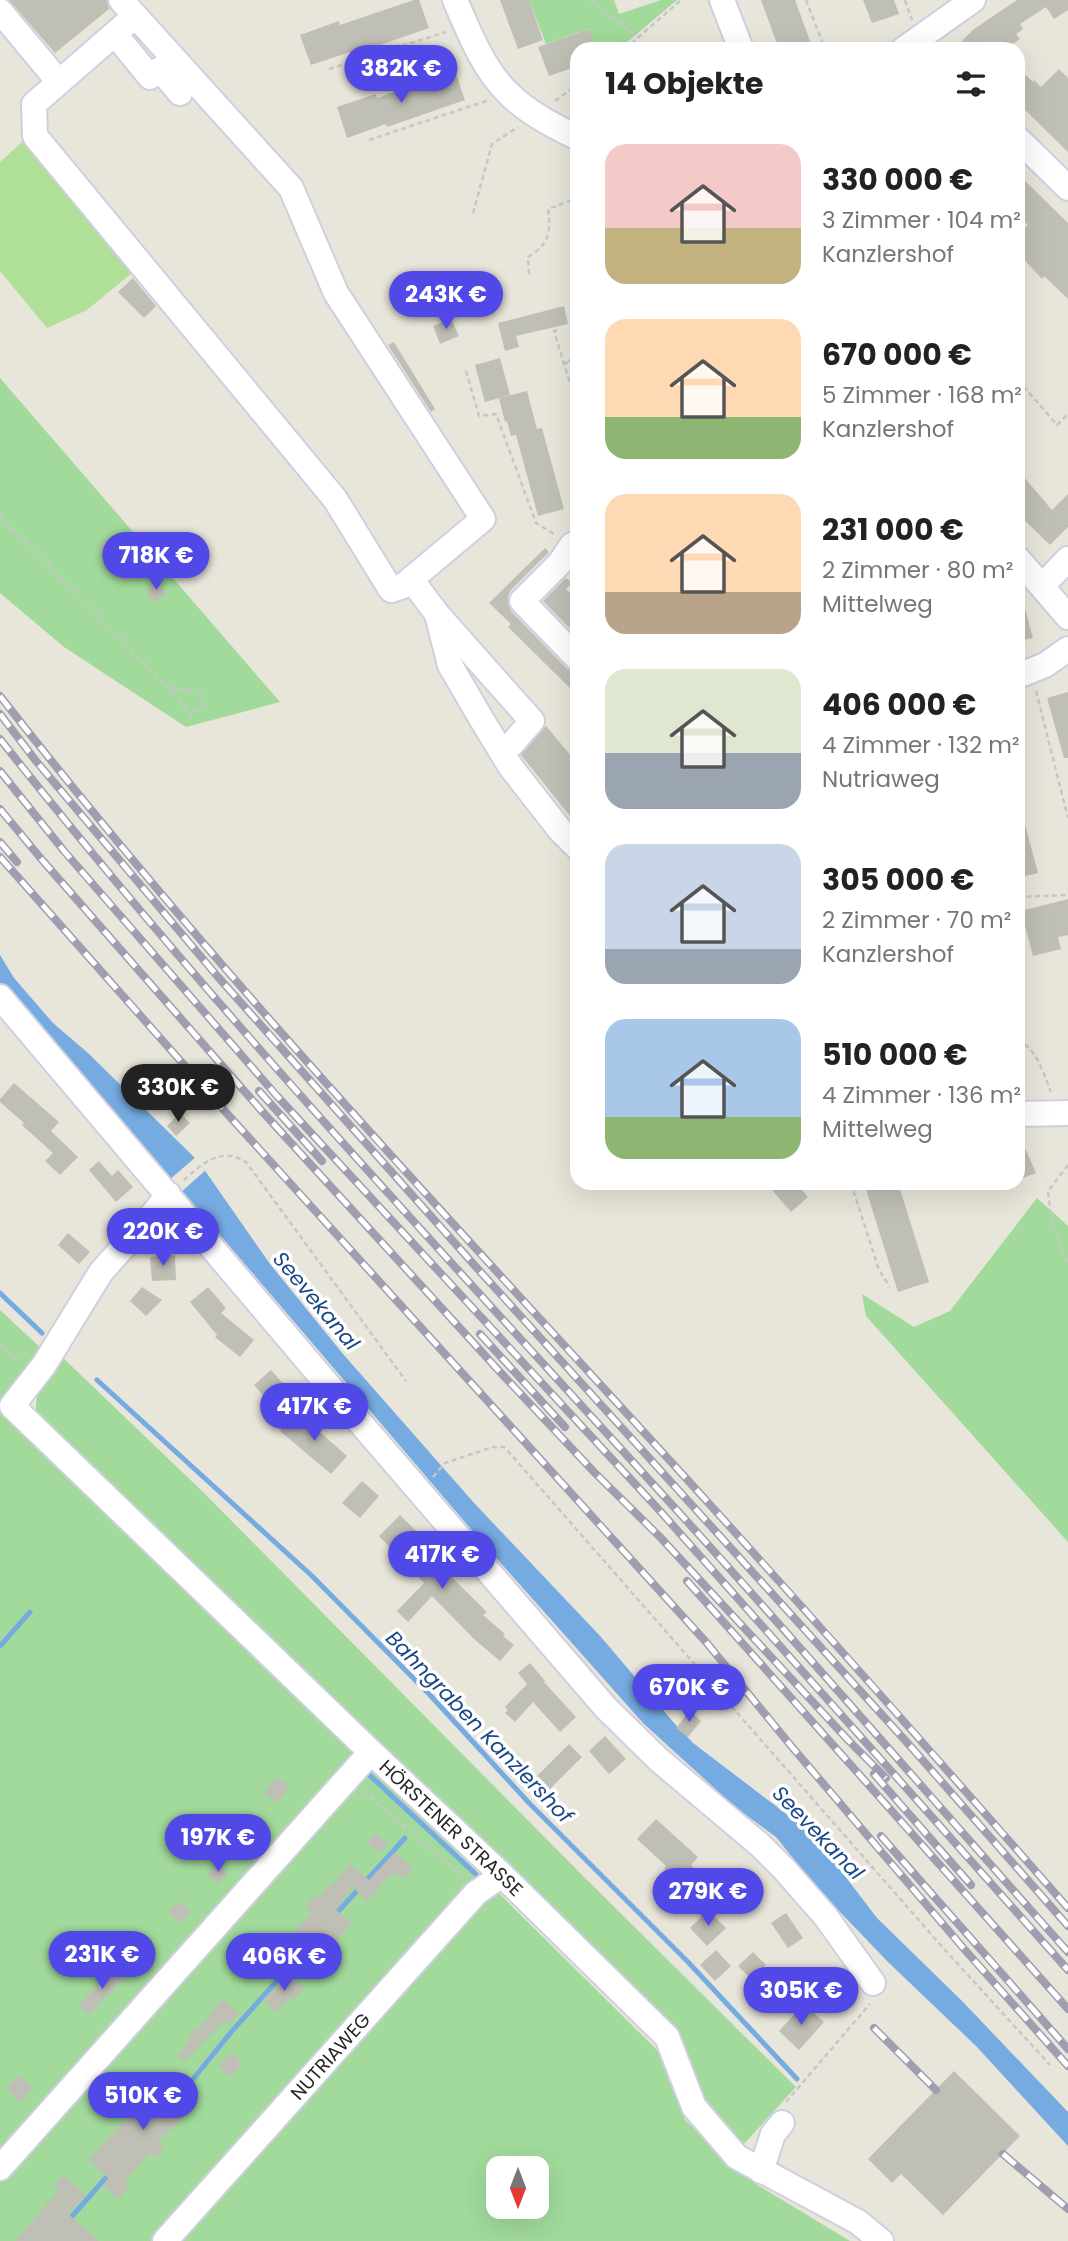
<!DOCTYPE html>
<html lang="de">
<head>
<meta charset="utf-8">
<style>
  body { margin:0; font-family:Poppins,sans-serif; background:#f2f2f2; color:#222; height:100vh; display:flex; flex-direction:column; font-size:26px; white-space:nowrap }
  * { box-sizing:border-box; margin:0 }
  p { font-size:23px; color:#767676 }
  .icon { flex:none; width:38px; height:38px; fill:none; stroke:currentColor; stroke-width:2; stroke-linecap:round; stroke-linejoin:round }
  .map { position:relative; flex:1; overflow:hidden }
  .drawer { position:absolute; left:570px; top:42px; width:455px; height:1148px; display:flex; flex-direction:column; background:#fff; border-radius:21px; box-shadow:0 7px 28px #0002 }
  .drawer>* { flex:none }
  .needle { width:46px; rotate:180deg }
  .controls { position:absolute; left:486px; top:2156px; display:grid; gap:14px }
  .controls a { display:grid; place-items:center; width:63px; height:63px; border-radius:14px; background:#fff; box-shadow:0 7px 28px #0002; font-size:35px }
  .price { position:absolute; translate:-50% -60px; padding:0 16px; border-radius:24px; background:#5048e7; color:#fff; font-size:23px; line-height:46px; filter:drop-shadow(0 2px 4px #0008) }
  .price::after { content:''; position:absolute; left:50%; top:42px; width:21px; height:16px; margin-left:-10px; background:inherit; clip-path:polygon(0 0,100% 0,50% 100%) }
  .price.selected { background:#222; color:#fff }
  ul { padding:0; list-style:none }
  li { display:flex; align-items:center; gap:21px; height:175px; padding:0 35px }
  li span { display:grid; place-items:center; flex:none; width:196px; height:140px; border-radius:21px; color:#555 }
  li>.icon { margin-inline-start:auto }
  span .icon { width:84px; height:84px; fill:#fffc; stroke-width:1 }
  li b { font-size:30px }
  h2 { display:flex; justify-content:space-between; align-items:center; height:84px; padding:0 35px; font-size:30px }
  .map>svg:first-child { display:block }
  .green { fill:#a1da9b; fill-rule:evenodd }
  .pitch { fill:#b0e097 }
  .water { fill:#76abe1 }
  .pier { fill:#e8e5da }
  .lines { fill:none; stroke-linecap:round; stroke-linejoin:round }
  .stream { stroke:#76abe1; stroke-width:5 }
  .building { fill:#c0bfb6 }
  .minor-casing { stroke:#d0cfdf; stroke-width:28 }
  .path { stroke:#c7c7c7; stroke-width:2.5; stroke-dasharray:5 3.5; stroke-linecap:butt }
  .minor { stroke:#fff; stroke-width:24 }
  .rail-casing { stroke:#9f9daf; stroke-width:8 }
  .rail { stroke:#fff; stroke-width:5; stroke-dasharray:16; stroke-linecap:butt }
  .labels { text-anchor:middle; stroke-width:7; stroke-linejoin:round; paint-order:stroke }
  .street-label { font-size:19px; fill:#272727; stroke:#fff }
  .water-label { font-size:21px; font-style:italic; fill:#1a4888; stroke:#fff }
</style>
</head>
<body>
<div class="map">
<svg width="1068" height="2241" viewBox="0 0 1068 2241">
  <rect width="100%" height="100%" fill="#e8e5da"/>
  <g class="green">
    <path d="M529,0H614L619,14L661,0H677L619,49H596L588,29L546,44Z"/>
    <path d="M0,378L280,702L186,727L64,647L0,593Z"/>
    <path d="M1037,1198L1068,1226V1542L866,1316L862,1294L914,1327L950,1311Z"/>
    <path d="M0,1310L44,1351L6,1396L1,1395L325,1721L665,2058L685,2120L754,2183L850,2241H0ZM499,2168H537V2207H499Z"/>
    <path d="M61,1356L202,1491L583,1876L796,2087L741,2147L707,2110L679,2045L37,1419C32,1392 46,1376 61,1356Z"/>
  </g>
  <path class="pitch" d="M30,135L138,268L87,310L47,328L0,271V162Z"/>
  <path class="water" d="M0,955L14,978L53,1023L88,1053L199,1162L270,1264L343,1354L475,1504L601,1637L674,1723L693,1743L802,1826L835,1863L877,1918L962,2001L1068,2112V2146L976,2046L889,1963L817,1888L776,1837L734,1806L643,1723L482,1542L110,1106L63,1060L0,990Z"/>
  <path class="pier" d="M197,1156L207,1169L180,1193L169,1180Z"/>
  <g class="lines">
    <g class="stream">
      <path d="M0,1293L42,1333"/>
      <path d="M97,1380L311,1575L429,1694L530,1804L688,1962L797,2079"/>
      <path d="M0,1646L30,1612"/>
      <path d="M364,1770L482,1880"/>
      <path d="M334,1916L405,1838"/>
      <path d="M181,2094L232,2031L309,1945"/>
      <path d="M67,2222L109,2174"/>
    </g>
  </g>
  <g class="building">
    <path d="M9,0H107L109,9L55,53Z"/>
    <path d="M414,0H419L429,28L351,55L350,52L311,65L300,35L339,21L340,25Z"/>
    <path d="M500,0H529L543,40L518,49Z"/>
    <path d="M761,0H795L813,49H779Z"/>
    <path d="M863,0H894L899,14L872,23Z"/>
    <path d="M1017,0H1068V10L1054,19L1046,7L1020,24L1023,29L1016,34L1020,39L1005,49H954L974,29Z"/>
    <path d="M589,29L596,49H578V66L549,76L538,47Z"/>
    <path d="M1018,68L1033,82L1034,80L1041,87L1059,69L1068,78V152L1018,103Z"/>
    <path d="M455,71L465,100L387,127L386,124L347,138L337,107L376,94L377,98Z"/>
    <path d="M1018,174L1068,223V299L1044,276L1042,279L1018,253V235L1028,225L1018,215Z"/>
    <path d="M133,278L156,306L144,318L118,292Z"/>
    <path d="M564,306L568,324L516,336L519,347L505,351L498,323Z"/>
    <path d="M451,319L459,336L440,344L433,326Z"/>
    <path d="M394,342L435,409L431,412L388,345Z"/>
    <path d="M500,358L510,395L485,402L475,365Z"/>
    <path d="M527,391L537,429L542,428L564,509L538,516L516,435L511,436L507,421L505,422L499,398Z"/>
    <path d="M1018,470L1052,510L1068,494V527L1050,545L1018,514Z"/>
    <path d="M115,535L123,547L119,549L135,573L123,581L99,545Z"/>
    <path d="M545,548L549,552L511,590L508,596V604L511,611L567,669L578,673V696L508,627L511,624L489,603Z"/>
    <path d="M566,578L572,583L566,589L578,601V637L543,601Z"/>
    <path d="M157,582L166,593L155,602L146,592Z"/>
    <path d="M1018,601H1023L1033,638L1018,641Z"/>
    <path d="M1068,692V758H1064L1047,698Z"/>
    <path d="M546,726L578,764V826L521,755Z"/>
    <path d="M1023,817L1038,873L1018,878V818Z"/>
    <path d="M1068,899V935L1058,937L1061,949L1033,956L1021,911Z"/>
    <path d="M14,1083L59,1122L51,1131L78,1157L60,1175L45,1161L53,1153L22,1125L24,1123L0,1102V1099Z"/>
    <path d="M180,1113L190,1123L176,1136L167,1126Z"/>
    <path d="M1018,1132L1036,1173L1023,1178L1018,1168Z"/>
    <path d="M99,1161L112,1176L118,1170L133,1187L116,1202L89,1170Z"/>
    <path d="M766,1183H796L808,1197L791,1212Z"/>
    <path d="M864,1183H898L929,1282L898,1292Z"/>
    <path d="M68,1233L90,1252L79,1264L58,1245Z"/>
    <path d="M175,1255L176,1280L152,1281L150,1257Z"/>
    <path d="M142,1287L162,1300L146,1316L130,1301Z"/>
    <path d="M208,1287L226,1308L221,1313L254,1340L240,1357L215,1337L217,1335L190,1302Z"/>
    <path d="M271,1370L286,1387L269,1402L254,1385Z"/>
    <path d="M297,1412L347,1456L331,1474L280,1431Z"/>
    <path d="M362,1481L379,1496L360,1518L342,1503Z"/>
    <path d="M400,1515L416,1531L411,1537L487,1612L483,1615L505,1634L503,1636L514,1645L500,1661L474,1639L432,1596L408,1622L397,1611L424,1583L379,1536Z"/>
    <path d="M530,1663L545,1681L544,1682L576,1717L560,1732L533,1702L515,1722L505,1713L508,1710L505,1707L527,1684L518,1673Z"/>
    <path d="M690,1711L701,1721L688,1737L676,1728Z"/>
    <path d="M605,1736L626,1759L609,1774L589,1751Z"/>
    <path d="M569,1744L582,1757L550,1789L537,1776Z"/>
    <path d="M277,1777L290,1788L277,1803L264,1793Z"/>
    <path d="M656,1819L698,1857L691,1865L722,1897L703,1915L687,1898L691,1894L664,1869L666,1866L637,1839Z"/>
    <path d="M376,1833L388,1844L379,1853L367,1843Z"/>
    <path d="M395,1852L413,1868L403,1879L396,1873L394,1875L392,1873L367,1902L353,1887L336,1910L352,1923L318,1963L303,1948L281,1973L267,1960L312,1913L305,1908L315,1895L319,1898L329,1885L331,1886L351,1864L369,1880Z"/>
    <path d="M218,1863L228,1873L218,1884L207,1875Z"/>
    <path d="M179,1901L191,1913L181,1923L168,1911Z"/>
    <path d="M708,1910L726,1928L707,1946L690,1928Z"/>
    <path d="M786,1913L803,1938L788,1948L771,1923Z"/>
    <path d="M716,1950L731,1966L715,1981L700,1965Z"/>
    <path d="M753,1952L766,1965L751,1979L738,1966Z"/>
    <path d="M117,1966L127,1975L89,2015L78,2005Z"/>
    <path d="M290,1974L305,1988L294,1999L292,1997L275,2012L263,1999Z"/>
    <path d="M222,1999L239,2013L229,2025L225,2021L184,2062L177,2056L191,2039L188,2036L197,2027L199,2029Z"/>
    <path d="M804,2004L824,2022L799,2050L779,2031Z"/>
    <path d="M231,2052L243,2064L230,2077L218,2066Z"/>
    <path d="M171,2070L183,2081L180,2084L200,2101L158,2142L164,2148L155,2158L150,2153L130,2175L125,2181L130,2186L118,2199L103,2186L109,2179L88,2160L134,2111L130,2108L144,2091L149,2095Z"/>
    <path d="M954,2071L1020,2136L943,2215L901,2174L892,2183L868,2159Z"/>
    <path d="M18,2075L33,2088L21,2102L6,2089Z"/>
    <path d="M63,2175L86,2195L68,2214L99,2241H15L59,2190L54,2186Z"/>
  </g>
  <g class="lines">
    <g class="minor-casing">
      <g id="minor">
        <path d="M121,0L291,188L336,293L483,519L403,586L391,590L335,499L35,136L34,104L135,16"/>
        <path d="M455,0C469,32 483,69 509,94C528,113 554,126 578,138"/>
        <path d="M722,0L741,49"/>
        <path d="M0,11L59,82"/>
        <path d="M115,34L150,77L160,69L180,93"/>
        <path d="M904,49L973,0"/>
        <path d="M1018,139L1068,188"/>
        <path d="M578,543L572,545L560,563L522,601L578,659"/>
        <path d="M1018,559L1068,617"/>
        <path d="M411,579L437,614L532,721L512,744"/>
        <path d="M1042,586L1068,559"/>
        <path d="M437,614L450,665L479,715L510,766L560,830L578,848"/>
        <path d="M1018,676L1045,665L1068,649"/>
        <path d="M0,997L351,1412L606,1708L659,1760L760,1845L784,1869L826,1917L873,1983"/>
        <path d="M1018,1114L1068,1113"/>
        <path id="s1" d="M168,1194L157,1209L101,1272L44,1365L12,1406L371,1752L502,1875L667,2037L694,2107L737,2157L858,2222L881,2241"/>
        <path d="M0,2168L371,1752"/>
        <path d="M761,2171L773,2134L782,2123"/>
        <path id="s2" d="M165,2241L476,1893L502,1875"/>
      </g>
    </g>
    <g class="path">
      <path d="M590,0L639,38"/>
      <path d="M806,0L825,49"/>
      <path d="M905,0L912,20"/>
      <path d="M625,49L681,0"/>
      <path d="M329,69L446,32"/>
      <path d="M555,101L578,84"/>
      <path d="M369,140L489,100"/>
      <path d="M473,213L492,144L518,127"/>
      <path d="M529,274L528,257C549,244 551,233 548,209L578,198"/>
      <path d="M557,330L554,331L578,410"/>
      <path d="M569,362L578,344"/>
      <path d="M563,364L578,359"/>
      <path d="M466,371L479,416L496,414L536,523L554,534"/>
      <path d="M1018,380L1057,425L1068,414"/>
      <path d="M0,516L169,688L191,715L204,705L201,692L169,688"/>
      <path d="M1036,691L1068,818"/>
      <path d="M1018,897L1068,895"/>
      <path d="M1018,1039C1037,1050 1043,1072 1051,1092"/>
      <path d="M1068,1165L1048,1191L1052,1225L1068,1264"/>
      <path d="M184,1180C202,1164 221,1146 246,1162L406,1381"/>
      <path d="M851,1183L879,1270L890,1287"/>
      <path d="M0,1344L15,1359L22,1360"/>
      <path d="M433,1477L445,1463L493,1447H504L507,1450L945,1950L1050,2065"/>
      <path d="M363,1791L441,1857L463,1879"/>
      <path d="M786,2102L870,2004"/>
    </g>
    <use href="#minor" class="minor"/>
    <g class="rail-casing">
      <g id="rail">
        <path d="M0,696C200,952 422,1190 641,1429C786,1587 927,1747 1068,1908"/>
        <path d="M0,714L36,761L218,977L477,1268L912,1748L1068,1926"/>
        <path d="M0,739C205,999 431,1240 653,1484C794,1638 929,1796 1068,1952"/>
        <path d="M0,771L64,851L277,1096L660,1511L1068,1970"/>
        <path d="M0,809L43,861L260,1109L500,1372L594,1472L659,1536L849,1741L886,1778"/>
        <path d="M0,842L17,862"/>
        <path d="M0,857L231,1118L706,1642L792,1747L965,1950L1068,2066"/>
        <path d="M259,1091L322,1161"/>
        <path d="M480,1334L565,1427"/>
        <path d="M687,1581L1068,2009"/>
        <path d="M874,1774L971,1885"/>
        <path d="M881,1836L1068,2049"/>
        <path d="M874,2028L936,2090"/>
        <path d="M1003,2154L1068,2209"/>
      </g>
    </g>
    <use href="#rail" class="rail"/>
  </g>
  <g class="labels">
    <g class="street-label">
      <text dy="7" stroke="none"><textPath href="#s1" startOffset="873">HÖRSTENER STRASSE</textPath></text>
      <text dy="7" stroke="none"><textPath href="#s2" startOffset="248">NUTRIAWEG</textPath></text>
    </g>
    <g class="water-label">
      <text transform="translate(316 1301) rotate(50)" y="7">Seevekanal</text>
      <text transform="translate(479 1727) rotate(46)" y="7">Bahngraben Kanzlershof</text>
      <text transform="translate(818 1833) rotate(46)" y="7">Seevekanal</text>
    </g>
  </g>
</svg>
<div class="controls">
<a><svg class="needle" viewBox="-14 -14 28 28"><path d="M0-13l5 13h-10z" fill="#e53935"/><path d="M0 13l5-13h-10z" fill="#767676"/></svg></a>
</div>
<b class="price" style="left:401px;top:105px">382K €</b>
<b class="price" style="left:446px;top:331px">243K €</b>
<b class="price" style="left:156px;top:592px">718K €</b>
<b class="price selected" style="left:178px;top:1124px">330K €</b>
<b class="price" style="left:163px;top:1268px">220K €</b>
<b class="price" style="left:314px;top:1443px">417K €</b>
<b class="price" style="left:442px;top:1591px">417K €</b>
<b class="price" style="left:689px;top:1724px">670K €</b>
<b class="price" style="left:218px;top:1874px">197K €</b>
<b class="price" style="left:708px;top:1928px">279K €</b>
<b class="price" style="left:102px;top:1991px">231K €</b>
<b class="price" style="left:284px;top:1993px">406K €</b>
<b class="price" style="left:801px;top:2027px">305K €</b>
<b class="price" style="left:143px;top:2132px">510K €</b>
<section class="drawer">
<h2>14 Objekte<svg class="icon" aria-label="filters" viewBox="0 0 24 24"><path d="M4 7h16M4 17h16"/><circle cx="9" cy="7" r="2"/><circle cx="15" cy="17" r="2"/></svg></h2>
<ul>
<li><span style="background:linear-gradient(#f6c9c9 60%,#c2b280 0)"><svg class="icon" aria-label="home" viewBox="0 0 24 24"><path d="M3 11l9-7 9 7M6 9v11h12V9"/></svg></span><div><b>330 000 €</b><p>3 Zimmer · 104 m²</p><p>Kanzlershof</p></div></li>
<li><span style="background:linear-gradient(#ffd9b3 70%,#8fb573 0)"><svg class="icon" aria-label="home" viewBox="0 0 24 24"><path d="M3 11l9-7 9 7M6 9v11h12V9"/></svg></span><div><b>670 000 €</b><p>5 Zimmer · 168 m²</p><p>Kanzlershof</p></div></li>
<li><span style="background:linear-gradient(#ffd9b3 70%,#b9a48a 0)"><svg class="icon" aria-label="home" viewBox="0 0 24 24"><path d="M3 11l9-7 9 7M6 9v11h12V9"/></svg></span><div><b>231 000 €</b><p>2 Zimmer · 80 m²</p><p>Mittelweg</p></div></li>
<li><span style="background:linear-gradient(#dfe7d0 60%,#9aa5b1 0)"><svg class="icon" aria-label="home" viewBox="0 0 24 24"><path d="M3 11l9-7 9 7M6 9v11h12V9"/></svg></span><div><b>406 000 €</b><p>4 Zimmer · 132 m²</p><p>Nutriaweg</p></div></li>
<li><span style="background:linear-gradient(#c9d6e8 75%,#9aa5b1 0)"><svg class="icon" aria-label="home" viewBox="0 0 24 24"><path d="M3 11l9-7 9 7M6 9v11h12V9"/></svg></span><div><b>305 000 €</b><p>2 Zimmer · 70 m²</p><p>Kanzlershof</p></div></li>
<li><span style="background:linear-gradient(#a9c7e8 70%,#8fb573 0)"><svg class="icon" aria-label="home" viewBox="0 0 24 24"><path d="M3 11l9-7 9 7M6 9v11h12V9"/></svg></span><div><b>510 000 €</b><p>4 Zimmer · 136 m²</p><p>Mittelweg</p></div></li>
</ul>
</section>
</div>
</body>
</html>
